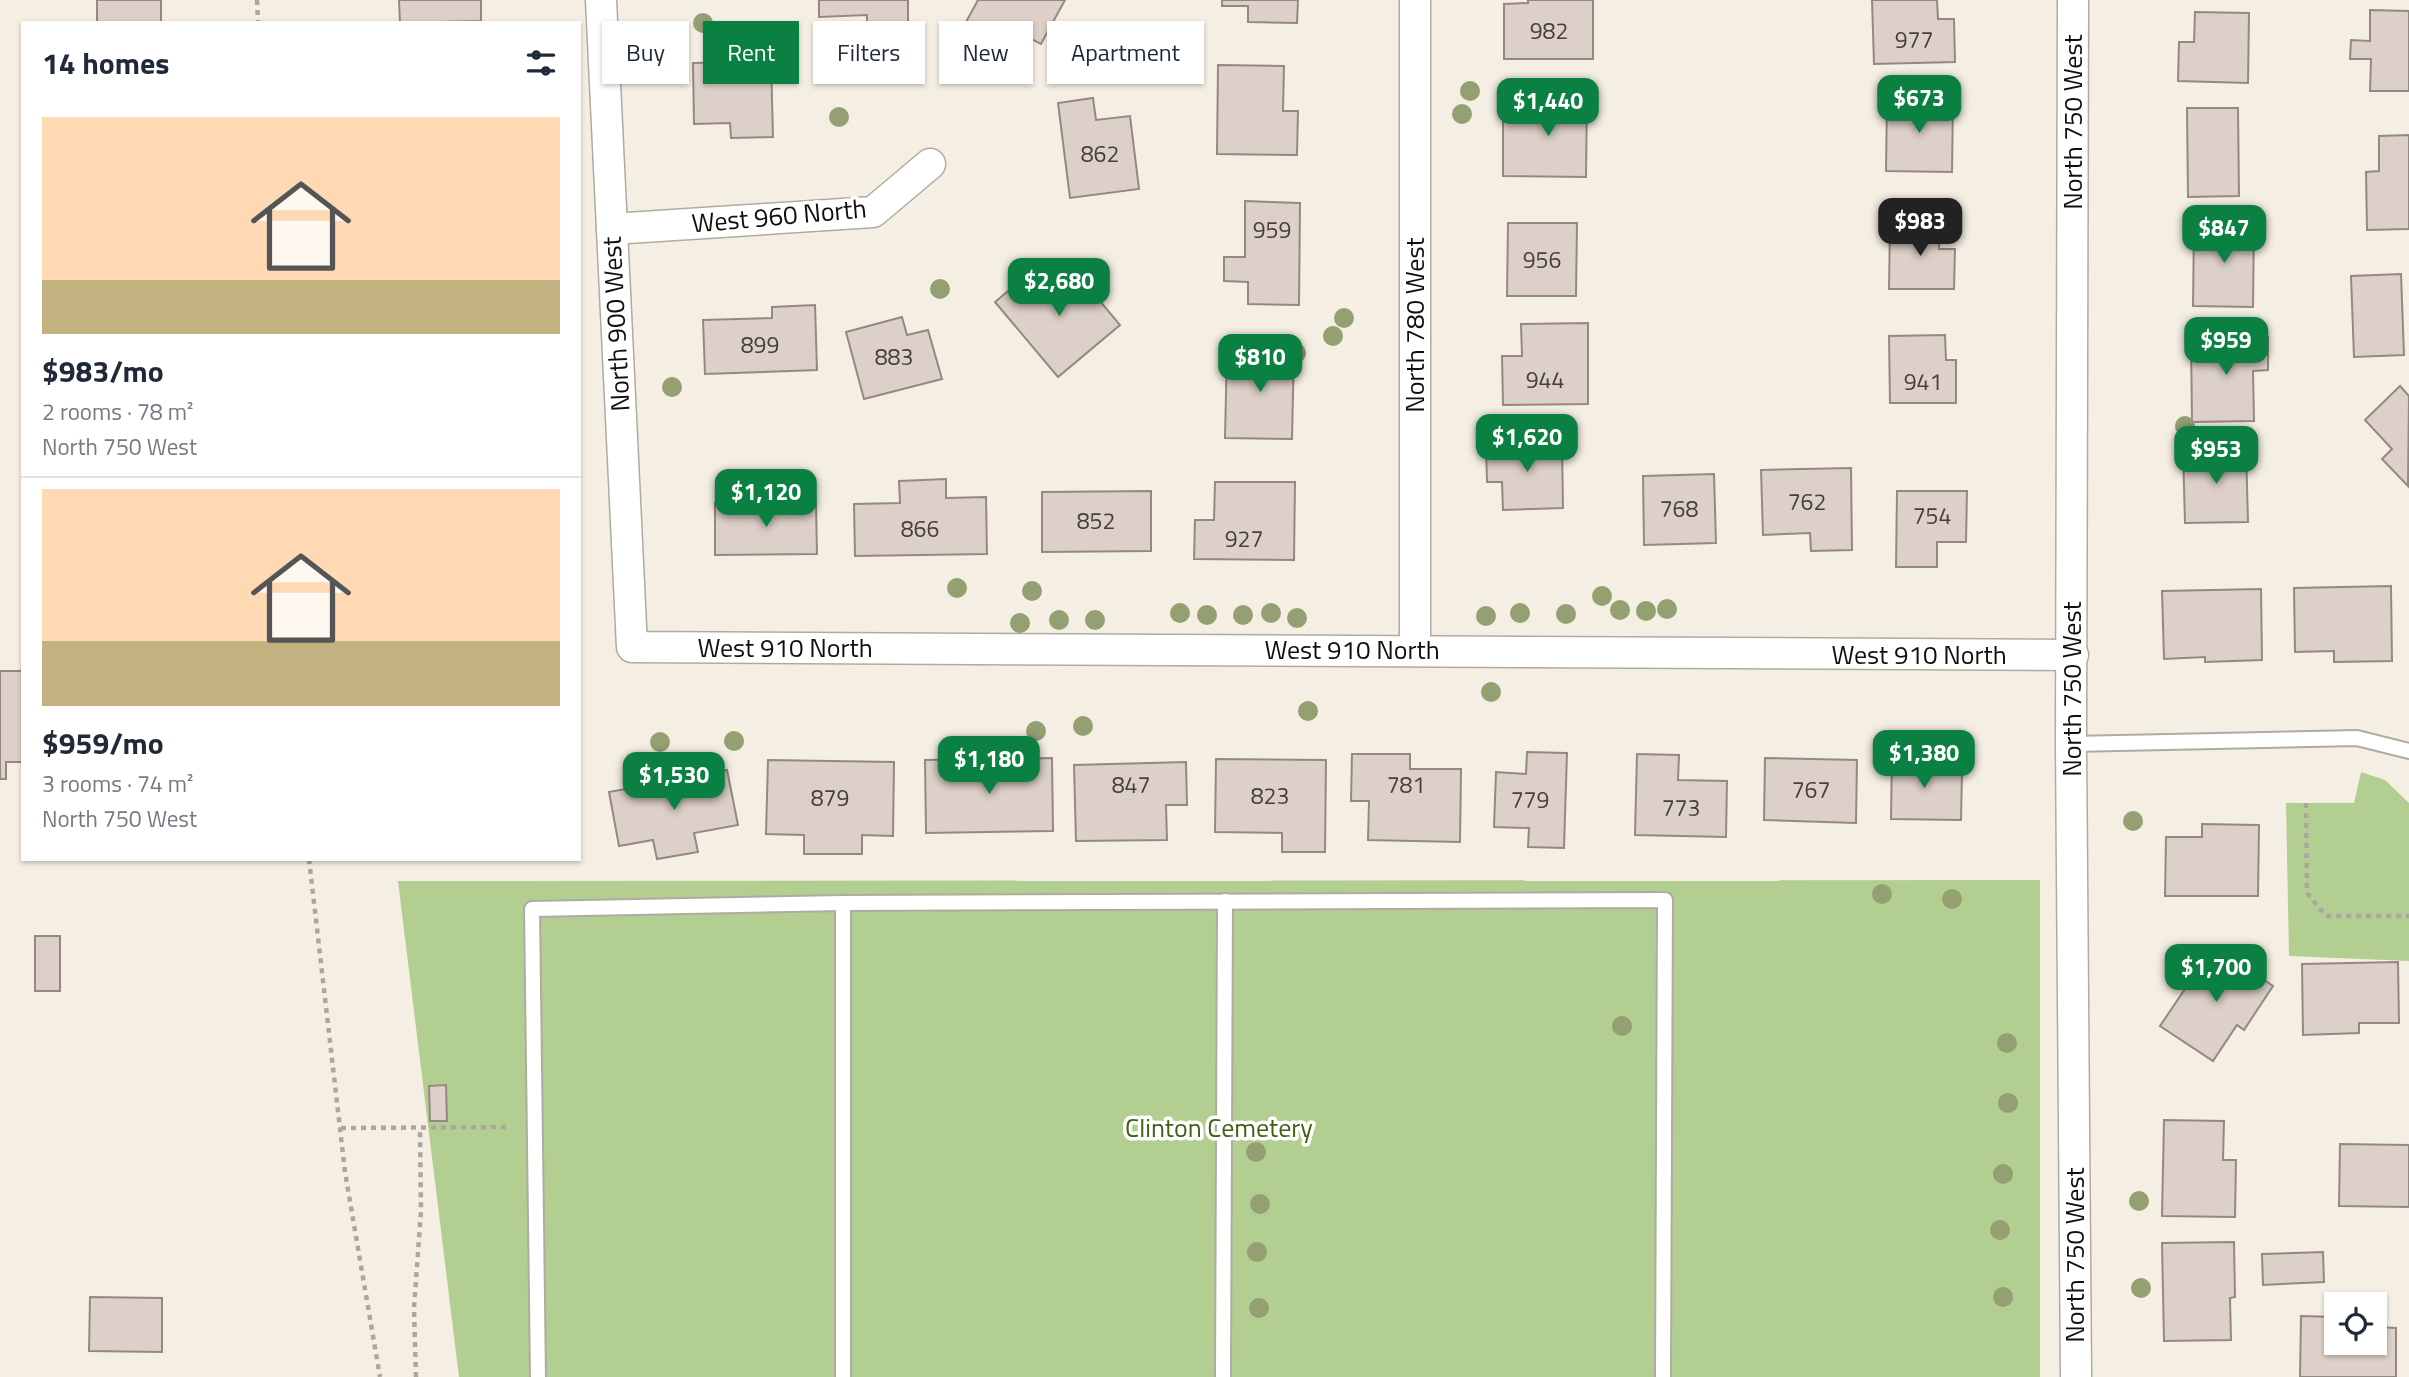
<!DOCTYPE html>
<html lang="en">
<head>
<meta charset="utf-8">
<style>
  body { margin:0; font-family:"Titillium Web",sans-serif; background:#f6f6f7; color:#1f2937; height:100vh; display:flex; flex-direction:column; font-size:26px; white-space:nowrap }
  * { box-sizing:border-box; margin:0 }
  p { font-size:23px; color:#747a83 }
  .icon { flex:none; width:38px; height:38px; fill:none; stroke:currentColor; stroke-width:2; stroke-linecap:round; stroke-linejoin:round }
  .map { position:relative; flex:1; overflow:hidden }
  .panel { position:absolute; left:21px; top:21px; width:560px; height:840px; display:flex; flex-direction:column; background:#fff; border-radius:0px; box-shadow:0 2px 5px #0004 }
  .panel>* { flex:none }
  .hud { position:absolute; left:602px; top:21px; width:665px; height:63px; display:flex; gap:14px }
  .tools { position:absolute; left:2324px; top:1292px; display:grid; gap:14px }
  .tools a { display:grid; place-items:center; width:63px; height:63px; border-radius:0px; background:#fff; box-shadow:0 2px 5px #0004; font-size:35px }
  .price { position:absolute; translate:-50% -60px; padding:0 16px; border-radius:14px; background:#0b8043; color:#fff; font-size:23px; line-height:46px; filter:drop-shadow(0 2px 4px #0008) }
  .price::after { content:''; position:absolute; left:50%; top:42px; width:21px; height:16px; margin-left:-10px; background:inherit; clip-path:polygon(0 0,100% 0,50% 100%) }
  .price.on { background:#222; color:#fff }
  ul { padding:0; list-style:none }
  li { display:grid; align-content:center; gap:14px; height:371px; padding:0 21px }
  li+li { border-top:2px solid #e0e1e3 }
  li span { display:grid; place-items:center; height:217px; border-radius:0px; color:#555 }
  li>.icon { margin-inline-start:auto }
  span .icon { width:126px; height:126px; fill:#fffc; stroke-width:1 }
  li b { font-size:30px }
  h2 { display:flex; justify-content:space-between; align-items:center; height:84px; padding:0 21px; font-size:30px }
  .chip { padding:0 24px; border-radius:0px; background:#fff; box-shadow:0 2px 5px #0004; font-size:24px; line-height:63px }
  .chip.on { background:#0b8043; color:#fff }
  .map>svg:first-child { display:block }
  .green { fill:#b3ce91 }
  .building { fill:#dcd0c8; stroke:#948982; stroke-width:2 }
  .lines { fill:none; stroke-linecap:round; stroke-linejoin:round }
  .service-casing { stroke:#b0aba0; stroke-width:18 }
  .minor-casing { stroke:#b0aba0; stroke-width:33 }
  .path { stroke:#aca79e; stroke-width:4.5; stroke-dasharray:5 5; stroke-linecap:butt }
  .service { stroke:#fff; stroke-width:14 }
  .minor { stroke:#fff; stroke-width:30 }
  .tree { fill:#949f72 }
  .labels { text-anchor:middle; stroke-width:7; stroke-linejoin:round; paint-order:stroke }
  .number-label { font-size:23px; fill:#443f3a }
  .street-label { font-size:26px; fill:#110f0b; stroke:#fff }
  .park-label { font-size:26px; fill:#445e16; stroke:#fff }
</style>
</head>
<body>
<div class="map">
<svg width="2409" height="1377" viewBox="0 0 2409 1377">
  <rect width="100%" height="100%" fill="#f5efe3"/>
  <g class="green">
    <path d="M2361,772L2385,780L2409,803V961L2289,956L2286,803H2354Z"/>
    <path d="M2040,880V1377H459L398,881Z"/>
  </g>
  <g class="building">
    <rect x="97" y="0" width="64" height="23"/>
    <path d="M399,0H481V21L400,23Z"/>
    <path d="M819,0H908V25L867,27V15L819,17Z"/>
    <path d="M978,0H1065L1041,44L1010,28L997,50L961,31Z"/>
    <path d="M1222,0H1298L1297,23L1248,22V6H1222Z"/>
    <path d="M1528,0H1593V59H1504V4L1528,3Z"/>
    <path d="M1872,0H1937L1938,19H1954L1955,62L1874,64Z"/>
    <path d="M2370,10L2409,11V91H2370L2371,59H2350L2351,40L2370,41Z"/>
    <path d="M2195,12L2249,13L2248,83L2178,81L2179,42H2194Z"/>
    <path d="M771,61L773,137L731,138L730,123L694,124L693,63Z"/>
    <path d="M1218,65L1284,66L1283,111H1298L1297,155L1217,154Z"/>
    <path d="M1524,94L1587,95L1586,177L1503,176V121H1524Z"/>
    <path d="M1093,98L1096,120L1130,116L1139,189L1070,198L1058,103Z"/>
    <path d="M1887,98L1953,99L1952,172L1886,171Z"/>
    <path d="M2187,108H2238L2239,196L2188,197Z"/>
    <path d="M2409,135V229L2367,230L2366,172L2379,171V136Z"/>
    <path d="M1245,201L1300,203L1299,305L1248,304V282L1224,281V257H1245Z"/>
    <path d="M1508,223H1577L1576,296H1507Z"/>
    <path d="M1890,223H1940L1939,249H1955L1954,289H1889Z"/>
    <path d="M2194,223L2254,224L2253,307L2193,306Z"/>
    <path d="M1070,265L1120,325L1058,377L995,302L1027,275L1040,290Z"/>
    <path d="M2401,274L2404,355L2354,357L2351,276Z"/>
    <path d="M815,305L817,370L705,374L703,320L772,318V307Z"/>
    <path d="M902,317L907,335L928,330L942,379L864,399L846,332Z"/>
    <path d="M1588,323V404L1503,405L1502,356H1522L1521,324Z"/>
    <path d="M1945,335L1946,360H1956V403H1890L1889,336Z"/>
    <path d="M2268,337V370L2253,371L2254,421L2192,422L2191,338Z"/>
    <path d="M1227,348L1294,349L1292,439L1225,438Z"/>
    <path d="M2400,386L2409,396L2408,486L2382,459L2392,449L2365,420Z"/>
    <path d="M1562,443L1563,508L1503,510L1502,482H1487L1486,444Z"/>
    <path d="M2246,448L2248,522L2185,523L2183,450Z"/>
    <path d="M1851,468L1852,550L1811,551L1810,533L1763,535L1761,470Z"/>
    <path d="M1714,474L1716,543L1644,545L1643,476Z"/>
    <path d="M946,479V498L986,497L987,554L855,556L854,504L900,503L899,481Z"/>
    <path d="M1215,482H1295L1294,560L1194,559L1195,520H1214Z"/>
    <path d="M1151,491V551L1042,552V492Z"/>
    <path d="M1897,491H1967L1966,542H1937V567H1896Z"/>
    <path d="M715,503H816L817,554L715,555Z"/>
    <path d="M2391,586L2392,661L2334,662V651L2295,652L2294,588Z"/>
    <path d="M2261,589L2262,660L2205,662V657L2164,659L2162,591Z"/>
    <path d="M0,671H23V762H6V779H0Z"/>
    <path d="M1527,752L1567,753L1564,848L1528,847L1529,828L1494,827L1496,772L1526,774Z"/>
    <path d="M1892,753L1934,754L1933,773L1962,774L1961,820L1891,819Z"/>
    <path d="M1352,754H1410V769H1461L1460,842L1368,840L1369,801H1351Z"/>
    <path d="M1637,754L1679,755L1678,780L1727,781L1726,837L1635,835Z"/>
    <path d="M1052,758L1053,831L926,833L925,760Z"/>
    <path d="M1765,758L1857,760L1856,823L1764,820Z"/>
    <path d="M1216,759L1326,760L1325,852H1282V833L1215,832Z"/>
    <path d="M768,760L894,762L893,836L862,835V854H804V835L766,834Z"/>
    <path d="M1186,762L1187,805H1166L1167,840L1076,841L1074,765Z"/>
    <path d="M727,770L738,825L694,833L698,852L657,859L653,840L619,846L609,792Z"/>
    <path d="M2202,824L2259,825L2258,896H2165L2166,837H2202Z"/>
    <rect x="35" y="936" width="25" height="55"/>
    <path d="M2214,946L2273,986L2244,1030L2237,1025L2213,1061L2160,1026Z"/>
    <path d="M2398,962L2399,1023H2359V1033L2303,1035L2302,964Z"/>
    <path d="M446,1085L447,1121H430L429,1086Z"/>
    <path d="M2164,1120L2224,1121L2223,1160H2236L2235,1217L2162,1216Z"/>
    <path d="M2340,1144L2409,1145V1207L2339,1206Z"/>
    <path d="M2234,1242L2235,1297L2230,1298L2231,1340L2164,1341L2162,1243Z"/>
    <path d="M2323,1252L2324,1282L2263,1285L2262,1254Z"/>
    <path d="M90,1297L162,1298V1352L89,1351Z"/>
    <path d="M2301,1316L2336,1317V1342H2375V1327L2396,1328V1377H2300Z"/>
  </g>
  <g class="lines">
    <g class="service-casing">
      <g id="service">
        <path d="M2071,744L2357,738L2409,751"/>
        <path d="M843,903V1377"/>
        <path d="M538,1377L532,909L843,903L1665,900L1663,1377"/>
        <path d="M1223,1377L1225,901"/>
      </g>
    </g>
    <g class="minor-casing">
      <g id="minor">
        <path d="M601,0L632,647L2073,655"/>
        <path d="M1415,0V650"/>
        <path d="M2073,0L2071,744L2076,1377"/>
        <path d="M612,229L873,212L930,164"/>
      </g>
    </g>
    <g class="path">
      <path d="M257,0L258,23"/>
      <path d="M2306,803L2307,893L2326,916H2409"/>
      <path d="M309,859L345,1172L380,1377"/>
      <path d="M341,1128L508,1127"/>
      <path d="M416,1377L414,1308L421,1211L420,1128"/>
    </g>
    <use href="#service" class="service"/>
    <use href="#minor" class="minor"/>
  </g>
  <g class="tree">
    <circle cx="703" cy="23" r="10"/>
    <circle cx="1470" cy="91" r="10"/>
    <circle cx="1462" cy="114" r="10"/>
    <circle cx="839" cy="117" r="10"/>
    <circle cx="940" cy="289" r="10"/>
    <circle cx="1344" cy="318" r="10"/>
    <circle cx="1333" cy="336" r="10"/>
    <circle cx="1296" cy="353" r="10"/>
    <circle cx="672" cy="387" r="10"/>
    <circle cx="2185" cy="426" r="10"/>
    <circle cx="957" cy="588" r="10"/>
    <circle cx="1032" cy="591" r="10"/>
    <circle cx="1602" cy="596" r="10"/>
    <circle cx="1667" cy="609" r="10"/>
    <circle cx="1620" cy="610" r="10"/>
    <circle cx="1646" cy="611" r="10"/>
    <circle cx="1180" cy="613" r="10"/>
    <circle cx="1271" cy="613" r="10"/>
    <circle cx="1520" cy="613" r="10"/>
    <circle cx="1566" cy="614" r="10"/>
    <circle cx="1207" cy="615" r="10"/>
    <circle cx="1243" cy="615" r="10"/>
    <circle cx="1486" cy="616" r="10"/>
    <circle cx="1297" cy="618" r="10"/>
    <circle cx="1059" cy="620" r="10"/>
    <circle cx="1095" cy="620" r="10"/>
    <circle cx="1020" cy="623" r="10"/>
    <circle cx="1491" cy="692" r="10"/>
    <circle cx="1308" cy="711" r="10"/>
    <circle cx="1083" cy="726" r="10"/>
    <circle cx="1036" cy="731" r="10"/>
    <circle cx="734" cy="741" r="10"/>
    <circle cx="660" cy="742" r="10"/>
    <circle cx="2133" cy="821" r="10"/>
    <circle cx="1882" cy="894" r="10"/>
    <circle cx="1952" cy="899" r="10"/>
    <circle cx="1622" cy="1026" r="10"/>
    <circle cx="2007" cy="1043" r="10"/>
    <circle cx="2008" cy="1103" r="10"/>
    <circle cx="1256" cy="1152" r="10"/>
    <circle cx="2003" cy="1174" r="10"/>
    <circle cx="2139" cy="1201" r="10"/>
    <circle cx="1260" cy="1204" r="10"/>
    <circle cx="2000" cy="1230" r="10"/>
    <circle cx="1257" cy="1252" r="10"/>
    <circle cx="2141" cy="1288" r="10"/>
    <circle cx="2003" cy="1297" r="10"/>
    <circle cx="1259" cy="1308" r="10"/>
  </g>
  <g class="labels">
    <g class="number-label">
      <text x="1549" y="39">982</text>
      <text x="1914" y="48">977</text>
      <text x="1100" y="162">862</text>
      <text x="1272" y="238">959</text>
      <text x="1542" y="268">956</text>
      <text x="760" y="353">899</text>
      <text x="894" y="365">883</text>
      <text x="1545" y="388">944</text>
      <text x="1923" y="390">941</text>
      <text x="1807" y="510">762</text>
      <text x="1679" y="517">768</text>
      <text x="1932" y="524">754</text>
      <text x="1096" y="529">852</text>
      <text x="920" y="537">866</text>
      <text x="1244" y="547">927</text>
      <text x="1131" y="793">847</text>
      <text x="1406" y="793">781</text>
      <text x="1811" y="798">767</text>
      <text x="1270" y="804">823</text>
      <text x="830" y="806">879</text>
      <text x="1530" y="808">779</text>
      <text x="1681" y="816">773</text>
    </g>
    <g class="street-label">
      <text transform="translate(2073 122) rotate(-90)" y="9">North 750 West</text>
      <text transform="translate(779 216) rotate(-5)" y="9">West 960 North</text>
      <text transform="translate(616 324) rotate(-93)" y="9">North 900 West</text>
      <text transform="translate(1415 325) rotate(-90)" y="9">North 780 West</text>
      <text x="785" y="657">West 910 North</text>
      <text x="1352" y="659">West 910 North</text>
      <text x="1919" y="664">West 910 North</text>
      <text transform="translate(2072 689) rotate(-90)" y="9">North 750 West</text>
      <text transform="translate(2075 1255) rotate(-90)" y="9">North 750 West</text>
    </g>
    <g class="park-label">
      <text x="1219" y="1137">Clinton Cemetery</text>
    </g>
  </g>
</svg>
<div class="tools">
<a><svg class="icon" aria-label="locate" viewBox="0 0 24 24"><circle cx="12" cy="12" r="6"/><path d="M12 2v4M12 18v4M2 12h4M18 12h4"/></svg></a>
</div>
<b class="price" style="left:1919px;top:135px">$673</b>
<b class="price" style="left:1548px;top:138px">$1,440</b>
<b class="price on" style="left:1920px;top:258px">$983</b>
<b class="price" style="left:2224px;top:265px">$847</b>
<b class="price" style="left:1059px;top:318px">$2,680</b>
<b class="price" style="left:2226px;top:377px">$959</b>
<b class="price" style="left:1260px;top:394px">$810</b>
<b class="price" style="left:1527px;top:474px">$1,620</b>
<b class="price" style="left:2216px;top:486px">$953</b>
<b class="price" style="left:766px;top:529px">$1,120</b>
<b class="price" style="left:1924px;top:790px">$1,380</b>
<b class="price" style="left:989px;top:796px">$1,180</b>
<b class="price" style="left:674px;top:812px">$1,530</b>
<b class="price" style="left:2216px;top:1004px">$1,700</b>
<div class="hud">
<a class="chip">Buy</a>
<a class="chip on">Rent</a>
<a class="chip">Filters</a>
<a class="chip">New</a>
<a class="chip">Apartment</a>
</div>
<section class="panel">
<h2>14 homes<svg class="icon" aria-label="filters" viewBox="0 0 24 24"><path d="M4 7h16M4 17h16"/><circle cx="9" cy="7" r="2"/><circle cx="15" cy="17" r="2"/></svg></h2>
<ul>
<li><span style="background:linear-gradient(#ffd9b3 75%,#c2b280 0)"><svg class="icon" aria-label="home" viewBox="0 0 24 24"><path d="M3 11l9-7 9 7M6 9v11h12V9"/></svg></span><div><b>$983/mo</b><p>2 rooms · 78 m²</p><p>North 750 West</p></div></li>
<li><span style="background:linear-gradient(#ffd9b3 70%,#c2b280 0)"><svg class="icon" aria-label="home" viewBox="0 0 24 24"><path d="M3 11l9-7 9 7M6 9v11h12V9"/></svg></span><div><b>$959/mo</b><p>3 rooms · 74 m²</p><p>North 750 West</p></div></li>
</ul>
</section>
</div>
</body>
</html>
